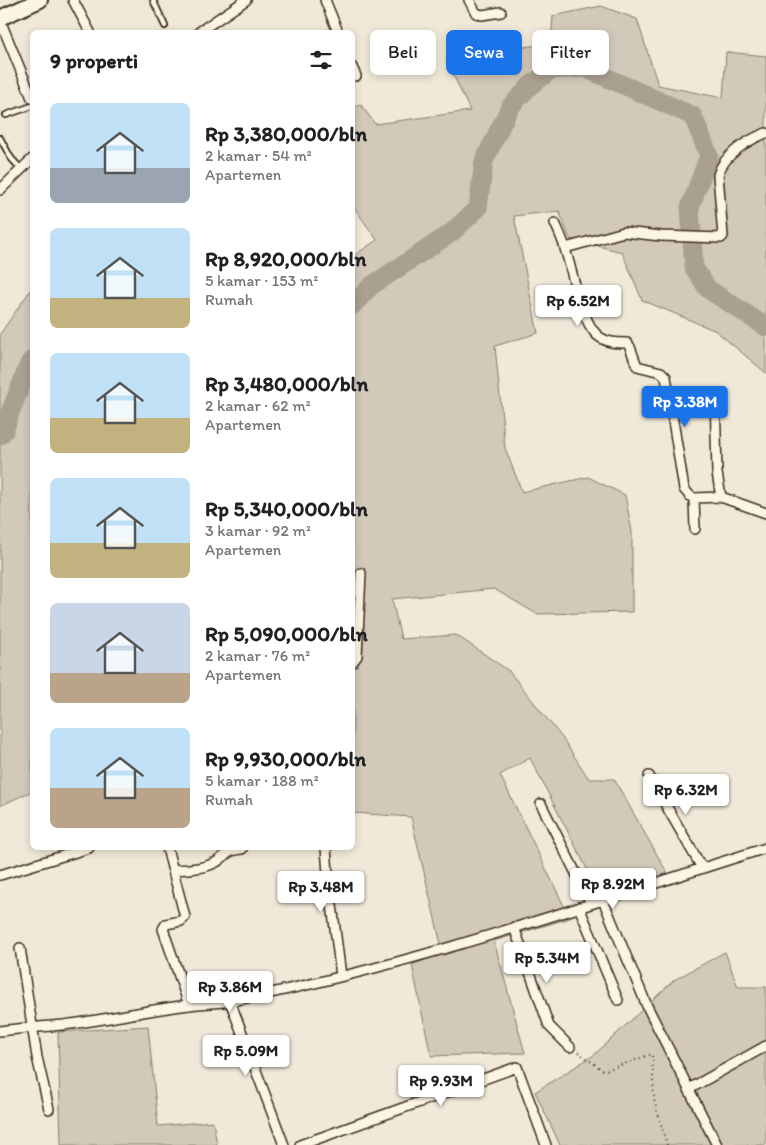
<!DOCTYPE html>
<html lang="id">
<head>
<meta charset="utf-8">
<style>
  body { margin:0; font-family:Itim,sans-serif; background:#f2f2f2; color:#202124; height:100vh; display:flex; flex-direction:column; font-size:19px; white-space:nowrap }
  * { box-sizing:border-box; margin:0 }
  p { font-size:16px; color:#757577 }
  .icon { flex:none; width:28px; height:28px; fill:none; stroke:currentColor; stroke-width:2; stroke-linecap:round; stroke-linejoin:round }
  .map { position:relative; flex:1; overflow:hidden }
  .details { position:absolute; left:30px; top:30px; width:325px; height:820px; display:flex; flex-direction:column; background:#fff; border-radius:8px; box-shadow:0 2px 8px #0003 }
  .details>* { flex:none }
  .guide { position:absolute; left:370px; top:30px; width:320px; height:45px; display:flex; gap:10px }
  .price { position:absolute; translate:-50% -42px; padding:0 11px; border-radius:5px; background:#fff; color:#222; font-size:16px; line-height:32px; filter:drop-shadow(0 1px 2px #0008) }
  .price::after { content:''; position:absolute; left:50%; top:30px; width:15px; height:11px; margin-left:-8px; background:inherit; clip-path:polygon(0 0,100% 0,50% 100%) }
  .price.active { background:#1a73e8; color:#fff }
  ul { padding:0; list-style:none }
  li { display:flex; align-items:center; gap:15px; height:125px; padding:0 20px }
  li span { display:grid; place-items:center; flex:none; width:140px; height:100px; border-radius:8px; color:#555 }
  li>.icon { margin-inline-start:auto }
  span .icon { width:60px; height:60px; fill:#fffc; stroke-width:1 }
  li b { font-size:21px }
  h2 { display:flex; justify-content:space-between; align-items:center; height:60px; padding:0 20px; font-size:21px }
  .pill { padding:0 18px; border-radius:8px; background:#fff; box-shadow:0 2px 8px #0003; font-size:18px; line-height:45px }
  .pill.active { background:#1a73e8; color:#fff }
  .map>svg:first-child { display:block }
  .green { fill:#d2c9ba; stroke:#867a6c }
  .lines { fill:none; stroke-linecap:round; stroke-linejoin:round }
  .river { stroke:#aaa091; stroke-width:19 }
  .service-casing { stroke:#3b2a1e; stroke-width:8 }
  .minor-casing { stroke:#3b2a1e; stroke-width:12 }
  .primary-casing { stroke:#3b2a1e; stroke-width:18 }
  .path { stroke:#3b2a1e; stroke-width:2; stroke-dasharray:1 4; stroke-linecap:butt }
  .service { stroke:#fcf5e5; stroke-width:4.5 }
  .minor { stroke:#fcf5e5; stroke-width:9 }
  .primary { stroke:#fcf5e5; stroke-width:14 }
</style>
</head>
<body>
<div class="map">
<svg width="766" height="1145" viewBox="0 0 766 1145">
  <rect width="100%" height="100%" fill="#f0e9d9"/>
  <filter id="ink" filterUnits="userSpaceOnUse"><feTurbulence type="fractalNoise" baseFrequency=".02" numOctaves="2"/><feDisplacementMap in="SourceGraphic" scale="10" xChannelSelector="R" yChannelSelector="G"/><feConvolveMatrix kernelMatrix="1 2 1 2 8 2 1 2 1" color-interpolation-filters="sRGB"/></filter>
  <g filter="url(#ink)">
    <g class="green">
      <path d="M601,6L637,19L658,85L723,98L726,52L766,56V373L716,331L642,300L622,252L570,239L559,211L514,216L538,333L495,346L505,448L522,492L588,477L625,495L632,532V612L537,614L494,589L392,599L401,639L456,635L509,671L563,739L589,779H614L673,883L603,900L530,758L500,775L570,918L494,941L525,1053L431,1056L412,965L443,953L411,817L353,813L352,257L377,240L353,206V107L361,105L375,124L470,111L446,59L551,43L553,16Z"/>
      <path d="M32,288V791L0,806V334Z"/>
      <path d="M725,952L738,987H766V1145H560L535,1092L594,1055L674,980Z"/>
      <path d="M148,1026L158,1126L213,1121L217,1145H61L58,1032Z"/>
    </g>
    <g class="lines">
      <g class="river">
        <path d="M352,306L371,286L451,233L478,208L484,161L510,107L531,85L551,70L585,68L693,116L709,156L690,207L694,268L708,289L766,327"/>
        <path d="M0,435L4,431L10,413L29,364L32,360"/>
      </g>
      <g class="service-casing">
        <g id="service">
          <path d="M153,0L165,26"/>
          <path d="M6,115L32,106"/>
          <path d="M0,138L11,158L21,169"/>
        </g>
      </g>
      <g class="minor-casing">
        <g id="minor">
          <path d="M73,0L90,32"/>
          <path d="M325,0L338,32"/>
          <path d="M469,0L476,13L482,15L501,12"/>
          <path d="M0,20L32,98"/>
          <path d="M199,32L246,0"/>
          <path d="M352,67L356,76"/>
          <path d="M0,190L32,159"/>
          <path d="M555,223C559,232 564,242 566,252C573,274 581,320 597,335C606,343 616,343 627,343L630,347L637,366L661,372L666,377L684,489L690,496L694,498"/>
          <path d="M565,248L624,232L661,236L721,238L723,236L718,175C723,155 748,140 766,133"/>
          <path d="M715,394L717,473L721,497L766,513"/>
          <path d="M695,529L694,498L721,497"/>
          <path d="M352,663L357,656L361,573"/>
          <path d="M649,776L702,868"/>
          <path d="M541,804L591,903"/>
          <path d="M167,848L185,917L181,921L166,924L163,929L189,1005"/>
          <path d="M326,848L328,873L341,976"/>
          <path d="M174,870C187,869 206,869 218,861C228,854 228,850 242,849"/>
          <path d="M0,875L89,848"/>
          <path d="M603,900L647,1006L717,1145"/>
          <path d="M579,907L618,1000"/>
          <path d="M514,927L549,1026L570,1047"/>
          <path d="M20,948L37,1057L49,1109"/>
          <path d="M230,1001L284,1145"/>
          <path d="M0,1031C21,1028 42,1027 63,1025C105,1020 147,1010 189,1005C203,1003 218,1003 232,1001C412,966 591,903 766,848"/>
          <path d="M689,1089L766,1046"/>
          <path d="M300,1145L517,1067L546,1145"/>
        </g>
      </g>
      <g class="primary-casing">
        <path id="primary" d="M0,18L40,0"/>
      </g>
      <path class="path" d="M578,1052L604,1071L652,1054L654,1100L667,1145"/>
      <use href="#service" class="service"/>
      <use href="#minor" class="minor"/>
      <use href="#primary" class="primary"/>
    </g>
  </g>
</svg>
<b class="price" style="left:578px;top:327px">Rp 6.52M</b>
<b class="price active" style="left:685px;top:428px">Rp 3.38M</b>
<b class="price" style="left:686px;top:816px">Rp 6.32M</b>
<b class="price" style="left:613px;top:910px">Rp 8.92M</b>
<b class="price" style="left:321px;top:913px">Rp 3.48M</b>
<b class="price" style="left:547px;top:984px">Rp 5.34M</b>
<b class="price" style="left:230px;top:1013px">Rp 3.86M</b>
<b class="price" style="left:246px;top:1077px">Rp 5.09M</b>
<b class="price" style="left:441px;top:1107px">Rp 9.93M</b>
<div class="guide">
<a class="pill">Beli</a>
<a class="pill active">Sewa</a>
<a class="pill">Filter</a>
</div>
<section class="details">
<h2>9 properti<svg class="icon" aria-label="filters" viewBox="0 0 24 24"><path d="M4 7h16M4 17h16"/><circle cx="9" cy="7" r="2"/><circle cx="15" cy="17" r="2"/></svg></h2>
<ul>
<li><span style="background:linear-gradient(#bfe0f5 65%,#9aa5b1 0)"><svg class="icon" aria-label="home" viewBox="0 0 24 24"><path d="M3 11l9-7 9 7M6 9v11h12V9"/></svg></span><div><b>Rp 3,380,000/bln</b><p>2 kamar · 54 m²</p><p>Apartemen</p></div></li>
<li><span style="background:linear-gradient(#bfe0f5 70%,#c2b280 0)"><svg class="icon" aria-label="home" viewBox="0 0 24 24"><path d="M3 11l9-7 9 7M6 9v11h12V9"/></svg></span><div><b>Rp 8,920,000/bln</b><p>5 kamar · 153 m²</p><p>Rumah</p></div></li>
<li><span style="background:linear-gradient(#bfe0f5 65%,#c2b280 0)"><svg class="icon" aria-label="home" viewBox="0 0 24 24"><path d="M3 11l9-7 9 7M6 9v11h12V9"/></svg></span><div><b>Rp 3,480,000/bln</b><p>2 kamar · 62 m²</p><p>Apartemen</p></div></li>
<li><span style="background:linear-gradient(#bfe0f5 65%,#c2b280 0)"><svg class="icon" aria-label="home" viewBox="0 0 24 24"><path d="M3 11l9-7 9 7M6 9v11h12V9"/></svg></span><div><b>Rp 5,340,000/bln</b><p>3 kamar · 92 m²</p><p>Apartemen</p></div></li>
<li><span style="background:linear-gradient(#c9d6e8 70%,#b9a48a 0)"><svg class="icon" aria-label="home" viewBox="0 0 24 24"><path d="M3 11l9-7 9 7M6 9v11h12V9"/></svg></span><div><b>Rp 5,090,000/bln</b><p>2 kamar · 76 m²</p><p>Apartemen</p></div></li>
<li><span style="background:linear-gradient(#bfe0f5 60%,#b9a48a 0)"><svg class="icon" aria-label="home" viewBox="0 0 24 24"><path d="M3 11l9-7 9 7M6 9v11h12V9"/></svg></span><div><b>Rp 9,930,000/bln</b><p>5 kamar · 188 m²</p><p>Rumah</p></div></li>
</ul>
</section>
</div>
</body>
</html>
